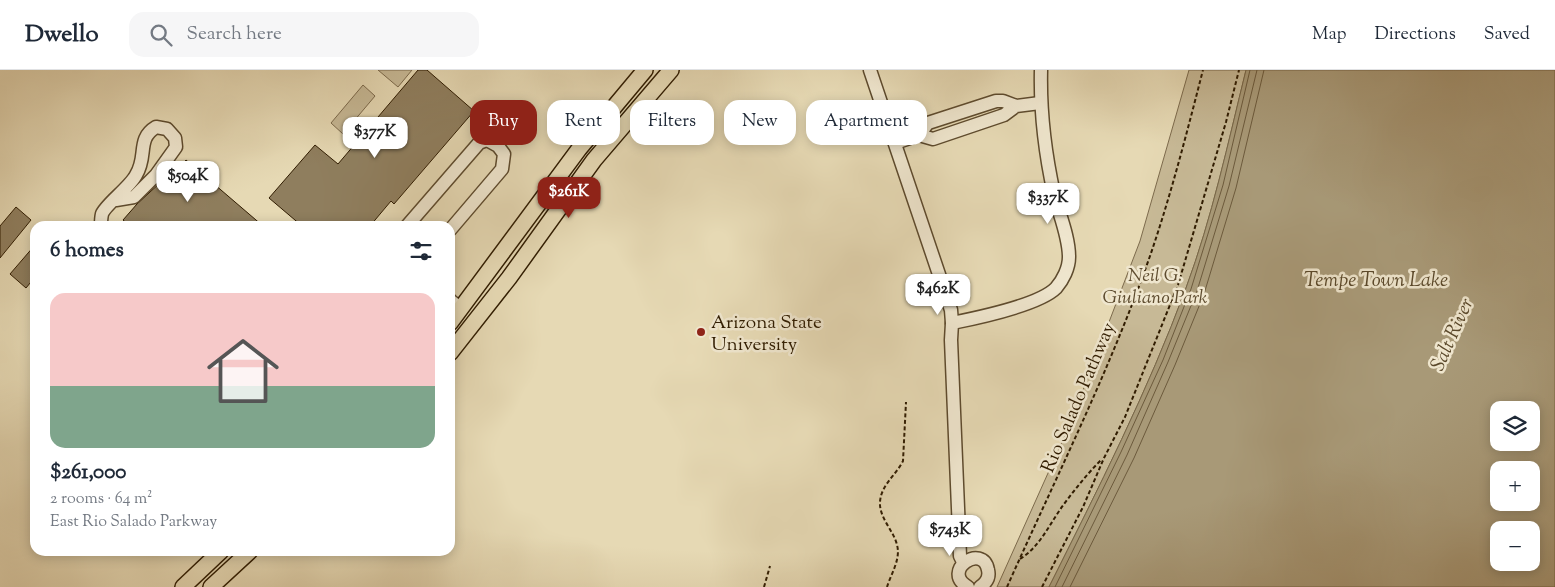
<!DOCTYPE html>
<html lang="en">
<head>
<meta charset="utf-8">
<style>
  body { margin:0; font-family:"Sorts Mill Goudy",serif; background:#f6f6f7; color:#1f2937; height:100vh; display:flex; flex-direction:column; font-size:19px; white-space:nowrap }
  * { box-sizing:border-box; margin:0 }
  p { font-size:16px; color:#747a83 }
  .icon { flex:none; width:28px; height:28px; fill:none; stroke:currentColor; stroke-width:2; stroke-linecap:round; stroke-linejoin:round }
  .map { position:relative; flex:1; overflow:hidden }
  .sheet { position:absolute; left:30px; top:151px; width:425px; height:335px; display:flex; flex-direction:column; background:#fff; border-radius:15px; box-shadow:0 2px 12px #0003 }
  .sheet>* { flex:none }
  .guide { position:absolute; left:470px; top:30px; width:475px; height:45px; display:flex; gap:10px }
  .controls { position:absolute; left:1490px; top:331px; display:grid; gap:10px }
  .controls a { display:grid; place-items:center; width:50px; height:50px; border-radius:10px; background:#fff; box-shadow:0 2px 12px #0003; font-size:25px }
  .price { position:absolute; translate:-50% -42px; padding:0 11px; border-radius:10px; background:#fff; color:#222; font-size:16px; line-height:32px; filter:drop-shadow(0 1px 2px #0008) }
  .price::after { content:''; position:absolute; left:50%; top:30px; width:15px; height:11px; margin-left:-8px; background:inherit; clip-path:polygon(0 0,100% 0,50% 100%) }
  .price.selected { background:#8f2418; color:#fff }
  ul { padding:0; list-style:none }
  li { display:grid; align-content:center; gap:10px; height:265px; padding:0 20px }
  li span { display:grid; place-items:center; height:155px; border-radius:15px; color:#555 }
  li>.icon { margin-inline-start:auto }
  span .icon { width:90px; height:90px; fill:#fffc; stroke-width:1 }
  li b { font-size:21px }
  h2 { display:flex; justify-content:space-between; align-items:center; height:60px; padding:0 20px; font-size:21px }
  .chip { padding:0 18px; border-radius:15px; background:#fff; box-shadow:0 2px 12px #0003; font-size:18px; line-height:45px }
  .chip.selected { background:#8f2418; color:#fff }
  header { display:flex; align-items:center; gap:30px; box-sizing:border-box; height:70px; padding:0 25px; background:#fff; border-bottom:1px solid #e0e1e3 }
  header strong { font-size:24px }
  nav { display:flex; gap:28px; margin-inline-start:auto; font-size:18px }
  .search { width:350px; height:45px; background:#f6f6f7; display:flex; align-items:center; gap:12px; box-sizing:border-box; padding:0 18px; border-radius:15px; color:#747a83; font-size:19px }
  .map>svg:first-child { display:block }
  .green { fill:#c7b996; stroke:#7c6a4c }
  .water { fill:#a89977; stroke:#786748; fill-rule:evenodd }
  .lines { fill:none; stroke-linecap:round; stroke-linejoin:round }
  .shore { stroke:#6c5a3c; stroke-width:1 }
  .building { fill:#8f7e5e; stroke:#301c01 }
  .minor-casing { stroke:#5e4b2e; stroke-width:15 }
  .major-casing { stroke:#301c01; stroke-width:18 }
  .path { stroke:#301c01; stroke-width:2; stroke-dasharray:4 2.5; stroke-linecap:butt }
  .minor { stroke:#efe6ce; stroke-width:12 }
  .major { stroke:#e6d9b4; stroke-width:15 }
  .poi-dot { fill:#8f2418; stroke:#efe6ce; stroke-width:2 }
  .labels { text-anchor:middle; stroke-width:5; stroke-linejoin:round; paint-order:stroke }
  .park-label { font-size:19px; font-style:italic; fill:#5d4b2e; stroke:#efe6ce }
  .poi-label { font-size:19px; fill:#301c01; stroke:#efe6ce; text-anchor:start }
  .street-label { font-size:19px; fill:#301c01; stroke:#efe6ce }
  .water-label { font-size:20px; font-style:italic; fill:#5a482a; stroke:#efe6ce }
</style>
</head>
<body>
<header>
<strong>Dwello</strong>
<div class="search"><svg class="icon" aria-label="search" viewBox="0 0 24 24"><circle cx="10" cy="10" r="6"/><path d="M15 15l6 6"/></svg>Search here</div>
<nav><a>Map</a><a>Directions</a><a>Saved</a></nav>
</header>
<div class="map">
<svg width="1555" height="517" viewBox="0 0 1555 517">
  <rect width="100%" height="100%" fill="#e6d9b4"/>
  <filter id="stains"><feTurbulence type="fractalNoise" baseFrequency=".004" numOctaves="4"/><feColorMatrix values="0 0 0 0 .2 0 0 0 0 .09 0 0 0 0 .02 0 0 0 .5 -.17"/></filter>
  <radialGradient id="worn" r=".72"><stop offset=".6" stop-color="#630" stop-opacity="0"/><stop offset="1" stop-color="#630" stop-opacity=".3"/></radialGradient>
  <g class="green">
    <path d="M378,0H412L398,17Z"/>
    <path d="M1189,0H1246C1228,73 1212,148 1186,218C1148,321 1098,419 1049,517H997L1070,354L1140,171Z"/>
    <path d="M363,15L375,26L343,64L331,53Z"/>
  </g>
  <path class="water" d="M1246,0H1555V517H1049C1098,419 1148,321 1186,218C1212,148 1228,73 1246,0ZM1499,340H1531V372H1499ZM1499,400H1531V432H1499ZM1499,460H1531V492H1499Z"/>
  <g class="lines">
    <g class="shore">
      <path d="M1055,517L1121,382L1163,290L1191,219L1223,115L1250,0"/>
      <path d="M1062,517L1127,385L1168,292L1197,221L1229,116L1257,0"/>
      <path d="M1070,517L1134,388L1175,295L1204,224L1236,118L1264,0"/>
    </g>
  </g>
  <g class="building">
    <path d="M418,0H427L474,41L394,134L391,131L370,156H302L269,128L315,75L338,94Z"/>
    <path d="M186,90L263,156H130L123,150L137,134L162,111L175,92L180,97Z"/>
    <path d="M16,137L31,150L0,188V156Z"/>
    <path d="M35,175V207L26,218L10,204Z"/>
  </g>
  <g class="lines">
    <g class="minor-casing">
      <g id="minor">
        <path d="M870,0L951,240L952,253L951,270L960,486L963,492"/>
        <path d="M1016,36L1003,31H996L928,53L919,65L933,69L1004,45L1016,36L1040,33"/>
        <path d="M895,73L919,65"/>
        <path d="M101,156C101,153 101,148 102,144C105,135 130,117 136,105C148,86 136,69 156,57L167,59L175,68L176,77L156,105L134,127L116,130"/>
        <path d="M407,156L479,73L487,70L498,76L504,84L502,99L450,160"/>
        <path d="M450,230L461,239"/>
        <path d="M952,253C977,248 1039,235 1056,218C1063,210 1069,198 1069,187C1069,166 1059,144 1054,124C1045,83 1040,42 1041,0"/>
        <path d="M968,517C940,501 983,472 988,500C990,508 986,513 980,517"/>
      </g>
    </g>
    <g class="major-casing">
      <g id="major">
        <path d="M450,253L579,79L645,0"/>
        <path d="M450,283L509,208L594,90L671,0"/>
        <path d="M183,517L221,481"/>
        <path d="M211,517L250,481"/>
      </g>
    </g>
    <g class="path">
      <path d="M1020,489C1040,477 1050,453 1064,434C1076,418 1088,403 1102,389"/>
      <path d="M764,517L770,496"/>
      <path d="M887,517C891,504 901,489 897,475C894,461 879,448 880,432C881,415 896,405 903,391L906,332"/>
      <path d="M1007,517C1056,407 1110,300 1150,186C1171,125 1187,62 1203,0"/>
      <path d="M1042,517L1083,437L1104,388L1125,347L1178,215L1226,52L1239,0"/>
    </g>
    <use href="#minor" class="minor"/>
    <use href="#major" class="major"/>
  </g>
  <circle class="poi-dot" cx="701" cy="262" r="5"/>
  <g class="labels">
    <g class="park-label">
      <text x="1155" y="211">Neil G.<tspan x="1155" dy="22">Giuliano Park</tspan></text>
    </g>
    <g class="poi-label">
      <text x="711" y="258">Arizona State<tspan x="711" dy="22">University</tspan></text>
    </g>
    <g class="street-label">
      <text transform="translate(1077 327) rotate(-67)" y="7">Rio Salado Pathway</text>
    </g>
    <g class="water-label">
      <text x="1376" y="216">Tempe Town Lake</text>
      <text transform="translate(1451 264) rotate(-66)" y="7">Salt River</text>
    </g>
  </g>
  <rect width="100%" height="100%" filter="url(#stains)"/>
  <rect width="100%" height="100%" fill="url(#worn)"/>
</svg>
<div class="controls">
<a><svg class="icon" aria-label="layers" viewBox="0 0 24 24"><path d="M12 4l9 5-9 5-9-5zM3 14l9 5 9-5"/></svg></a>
<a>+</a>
<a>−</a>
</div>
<b class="price" style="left:375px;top:89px">$377K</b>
<b class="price" style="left:188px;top:133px">$504K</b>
<b class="price selected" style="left:569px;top:149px">$261K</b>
<b class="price" style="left:1048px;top:155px">$337K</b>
<b class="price" style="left:938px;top:246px">$462K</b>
<b class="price" style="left:950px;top:487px">$743K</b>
<div class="guide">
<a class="chip selected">Buy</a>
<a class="chip">Rent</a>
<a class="chip">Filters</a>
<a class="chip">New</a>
<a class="chip">Apartment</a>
</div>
<section class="sheet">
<h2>6 homes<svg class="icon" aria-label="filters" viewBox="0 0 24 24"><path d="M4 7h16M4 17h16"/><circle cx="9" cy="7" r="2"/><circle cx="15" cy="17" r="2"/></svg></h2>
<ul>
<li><span style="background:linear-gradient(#f6c9c9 60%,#7fa58c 0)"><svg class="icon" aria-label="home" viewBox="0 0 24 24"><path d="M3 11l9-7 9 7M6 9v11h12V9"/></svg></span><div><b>$261,000</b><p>2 rooms · 64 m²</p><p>East Rio Salado Parkway</p></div></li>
</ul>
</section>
</div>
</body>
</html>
